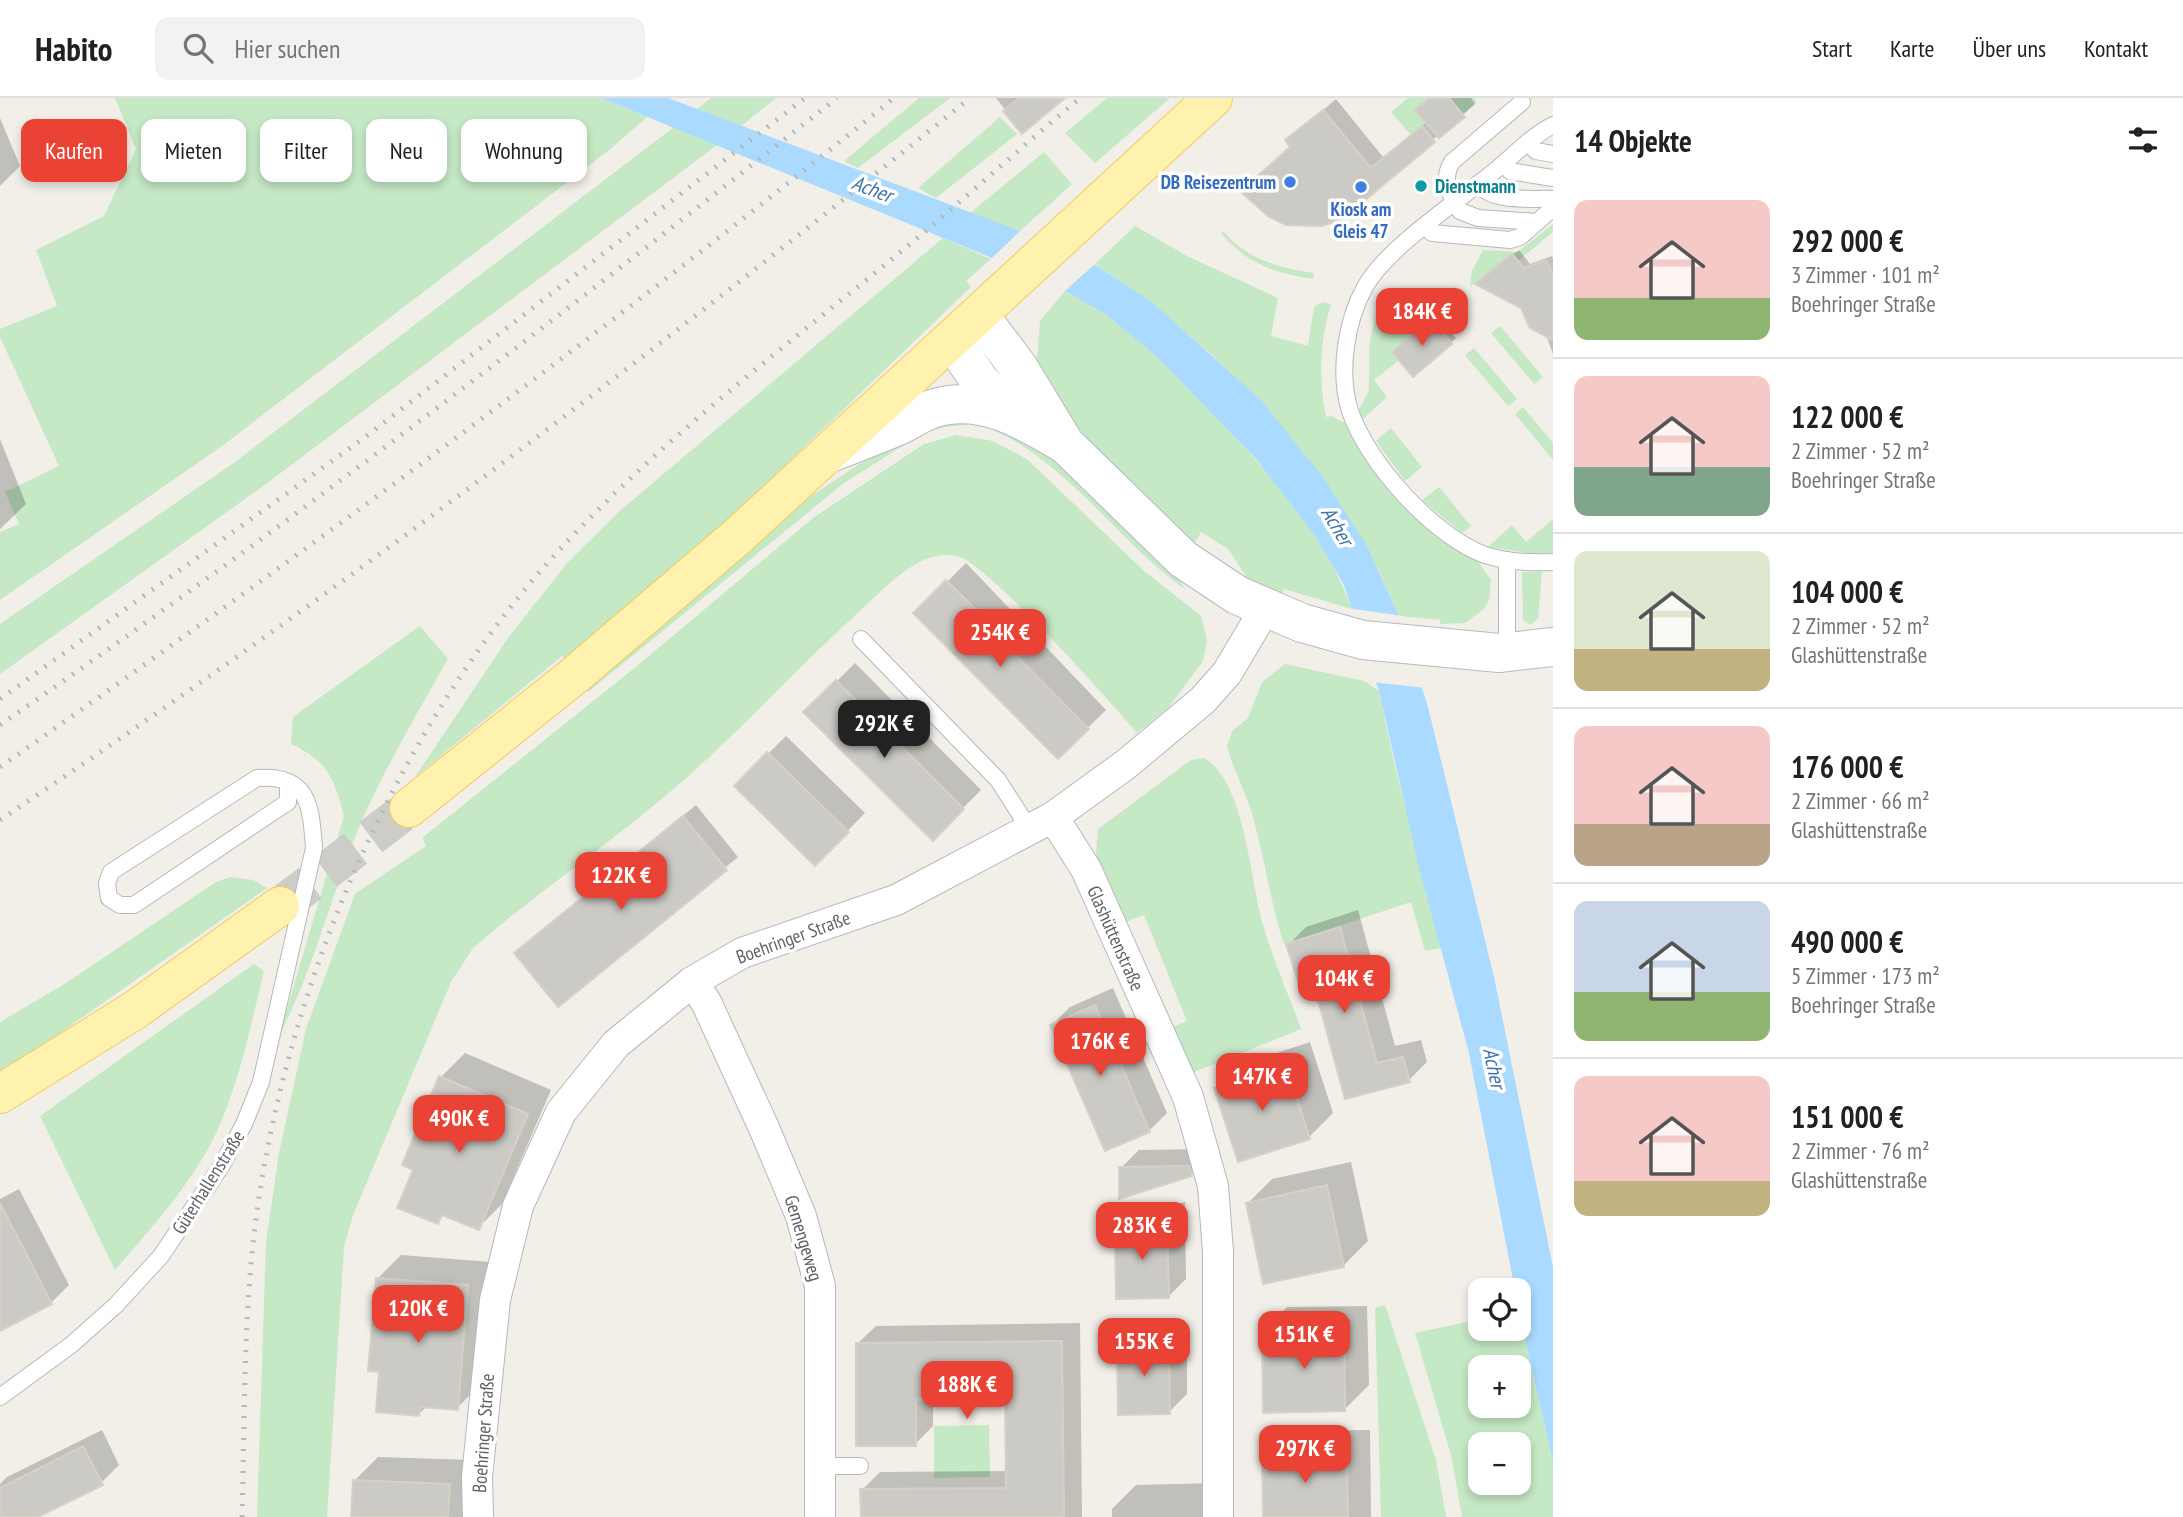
<!DOCTYPE html>
<html lang="de">
<head>
<meta charset="utf-8">
<style>
  body { margin:0; font-family:"PT Sans Narrow",sans-serif; background:#f2f2f2; color:#202124; height:100vh; display:flex; flex-direction:column; font-size:26px; white-space:nowrap }
  * { box-sizing:border-box; margin:0 }
  p { font-size:23px; color:#757577 }
  .icon { flex:none; width:38px; height:38px; fill:none; stroke:currentColor; stroke-width:2; stroke-linecap:round; stroke-linejoin:round }
  .map { position:relative; flex:1; overflow:hidden }
  .sheet { display:flex; flex-direction:column; background:#fff; width:630px }
  .sheet>* { flex:none }
  .guide { position:absolute; left:21px; top:21px; width:665px; height:63px; display:flex; gap:14px }
  .buttons { position:absolute; left:1468px; top:1180px; display:grid; gap:14px }
  .buttons a { display:grid; place-items:center; width:63px; height:63px; border-radius:14px; background:#fff; box-shadow:0 4px 10px #0003; font-size:35px }
  .price { position:absolute; translate:-50% -60px; padding:0 16px; border-radius:14px; background:#ea4335; color:#fff; font-size:23px; line-height:46px; filter:drop-shadow(0 2px 4px #0008) }
  .price::after { content:''; position:absolute; left:50%; top:42px; width:21px; height:16px; margin-left:-10px; background:inherit; clip-path:polygon(0 0,100% 0,50% 100%) }
  .price.selected { background:#222; color:#fff }
  ul { padding:0; list-style:none }
  li { display:flex; align-items:center; gap:21px; height:175px; padding:0 21px }
  li+li { border-top:2px solid #e0e0e0 }
  li span { display:grid; place-items:center; flex:none; width:196px; height:140px; border-radius:14px; color:#555 }
  li>.icon { margin-inline-start:auto }
  span .icon { width:84px; height:84px; fill:#fffc; stroke-width:1 }
  li b { font-size:30px }
  h2 { display:flex; justify-content:space-between; align-items:center; height:84px; padding:0 21px; font-size:30px }
  .pill { padding:0 24px; border-radius:14px; background:#fff; box-shadow:0 4px 10px #0003; font-size:24px; line-height:63px }
  .pill.selected { background:#ea4335; color:#fff }
  header { display:flex; align-items:center; gap:42px; box-sizing:border-box; height:98px; padding:0 35px; background:#fff; border-bottom:2px solid #e0e0e0 }
  header strong { font-size:33px }
  nav { display:flex; gap:38px; margin-inline-start:auto; font-size:24px }
  .search { width:490px; height:63px; background:#f2f2f2; display:flex; align-items:center; gap:18px; box-sizing:border-box; padding:0 24px; border-radius:14px; color:#757577; font-size:26px }
  main { display:flex; flex:1; min-height:0 }
  .map>svg:first-child { display:block }
  .green { fill:#c5e8c5; fill-rule:evenodd }
  .water { fill:#aadaff }
  .pier { fill:#f1efe8 }
  .shadow { fill:#0003 }
  .building { fill:#cccac5; stroke:#d6d1c6; stroke-width:2 }
  .lines { fill:none; stroke-linecap:round; stroke-linejoin:round }
  .primary-tunnel { stroke:#ccccc8; stroke-width:38; stroke-dasharray:38 19; stroke-linecap:butt }
  .lane-casing { stroke:#b5b8bc; stroke-width:18 }
  .street-casing { stroke:#b5b8bc; stroke-width:32 }
  .secondary-casing { stroke:#b6babf; stroke-width:40 }
  .primary-casing { stroke:#f2c960; stroke-width:40 }
  .lane { stroke:#fff; stroke-width:16 }
  .street { stroke:#fff; stroke-width:30 }
  .secondary { stroke:#fff; stroke-width:38 }
  .primary { stroke:#fff2af; stroke-width:38 }
  .rail { stroke:#b6b7b8; stroke-width:5; stroke-dasharray:2 9; stroke-linecap:butt }
  .shop-dot { fill:#3f7fe0; stroke:#fff; stroke-width:2.5 }
  .culture-dot { fill:#0f9aa8; stroke:#fff; stroke-width:2.5 }
  .labels { text-anchor:middle; stroke-width:7; stroke-linejoin:round; paint-order:stroke }
  .shop-label { font-size:19px; font-weight:bold; fill:#366cbe; stroke:#fff; text-anchor:end }
  .culture-label { font-size:19px; font-weight:bold; fill:#0d838f; stroke:#fff; text-anchor:start }
  .street-label { font-size:19px; fill:#5f6368; stroke:#fff }
  .water-label { font-size:21px; font-style:italic; fill:#4174aa; stroke:#fff }
</style>
</head>
<body>
<header>
<strong>Habito</strong>
<div class="search"><svg class="icon" aria-label="search" viewBox="0 0 24 24"><circle cx="10" cy="10" r="6"/><path d="M15 15l6 6"/></svg>Hier suchen</div>
<nav><a>Start</a><a>Karte</a><a>Über uns</a><a>Kontakt</a></nav>
</header>
<main>
<div class="map">
<svg width="1553" height="1419" viewBox="0 0 1553 1419">
  <rect width="100%" height="100%" fill="#f1efe8"/>
  <g class="green">
    <path d="M115,0H601L647,19L608,53L222,348L0,502V434L19,426L5,394L59,368L0,239V231L57,208L36,152L104,118L136,51Z"/>
    <path d="M711,0H776L741,28L697,11Z"/>
    <path d="M919,0H950L858,70L844,63Z"/>
    <path d="M1107,0H1170L1095,65L1065,35Z"/>
    <path d="M1408,0H1429L1415,12L1426,25L1411,37L1391,14Z"/>
    <path d="M1449,0H1474L1477,4L1463,17Z"/>
    <path d="M1000,19L1017,36L936,100L918,90Z"/>
    <path d="M674,29L717,47L270,383L0,576V526L235,364Z"/>
    <path d="M1044,54L1072,86L1020,133L969,116Z"/>
    <path d="M1553,126V134L1518,163L1512,156L1470,189L1472,173L1483,152L1518,154Z"/>
    <path d="M1135,128L1187,158L1278,200L1271,238L1308,248L1314,209L1322,204L1331,206C1320,243 1318,281 1326,319L1331,318L1347,326L1390,394L1411,417L1439,441L1477,462L1491,482L1489,502L1484,511L1465,525L1440,526V522L1399,518C1388,494 1378,468 1365,446C1296,328 1207,242 1095,166Z"/>
    <path d="M1224,134C1249,162 1278,170 1314,175L1313,181C1276,175 1246,166 1221,135Z"/>
    <path d="M943,140L991,161L966,183L971,189L726,424L566,562L562,558L415,679L508,540L568,464L622,411Z"/>
    <path d="M1065,193C1078,201 1094,208 1107,217C1139,239 1167,269 1194,297C1256,360 1321,427 1352,511L1284,491L1282,495L1248,481L1228,451L1201,434L1193,448L1098,357L1032,265L1037,260L1040,223Z"/>
    <path d="M1377,213L1431,221L1392,253L1399,262L1374,282L1387,299L1363,321L1359,312L1369,292V247Z"/>
    <path d="M1500,228L1543,279L1534,286L1491,235Z"/>
    <path d="M1474,250L1517,301L1508,308L1465,257Z"/>
    <path d="M1523,309L1553,345V362L1515,316Z"/>
    <path d="M931,323L981,325L944,329L920,337L844,385L588,594L584,589L805,402L911,332Z"/>
    <path d="M995,325L1049,356L1174,474L1186,492C1119,445 1072,369 997,334Z"/>
    <path d="M1391,330L1422,369L1405,383L1376,343Z"/>
    <path d="M956,337L993,343L1028,362L1143,472L1201,518L1207,542L1203,563L1169,609L1137,635C1112,605 986,464 957,458C919,451 889,487 863,510C802,565 746,627 684,682C617,741 541,791 473,850L451,884L353,1117L344,1149L327,1419H257L266,1144L279,1055L306,931L355,796L426,748L422,740L637,568L813,420L924,346Z"/>
    <path d="M1439,389L1471,428L1462,435L1422,402Z"/>
    <path d="M1553,421V455H1527L1488,449L1512,427L1526,444Z"/>
    <path d="M1522,474H1542L1538,520L1531,527L1523,522Z"/>
    <path d="M420,528L448,561C417,615 385,670 360,727C331,797 314,871 279,938L344,718C334,680 328,663 291,646L293,619Z"/>
    <path d="M1285,566L1364,583L1379,593L1394,665L1441,850L1425,853L1411,804L1284,846C1270,804 1265,761 1253,719C1246,694 1233,672 1227,648L1232,633L1248,620L1262,584Z"/>
    <path d="M1204,660C1246,684 1250,785 1264,830C1274,864 1289,898 1301,931L1187,977L1168,931L1187,923L1144,817L1125,824L1096,758L1098,731L1191,662Z"/>
    <path d="M230,779L253,782L267,790L0,977V924L63,887L216,784Z"/>
    <path d="M254,866L264,873C251,926 240,983 217,1033C192,1086 153,1128 115,1172L40,1018Z"/>
    <path d="M1385,1207L1436,1362L1446,1419H1381L1375,1210Z"/>
    <path d="M1519,1215L1553,1364V1419H1462L1451,1357L1415,1235L1480,1221V1230H1519ZM1480,1269H1519V1307H1480ZM1480,1346H1519V1384H1480Z"/>
    <path d="M989,1327L990,1379L934,1380V1328Z"/>
  </g>
  <path class="water" d="M601,0H668L1020,133L1088,162L1153,205L1261,302L1325,382L1367,448L1399,518L1428,609L1494,879L1553,1169V1364L1519,1215V1192H1515L1469,955L1419,770L1379,593L1344,487L1315,438L1256,361L1156,258L1107,217L1065,193L980,155Z"/>
  <g class="pier">
    <path d="M1020,133L1082,159L1095,166L1065,193L991,161Z"/>
    <path d="M1348,510L1403,518L1426,590L1372,584Z"/>
  </g>
  <g class="shadow">
    <path d="M996,0H1062L1022,33Z"/>
    <path d="M1429,0H1471L1475,6L1345,116L1288,42L1336,1L1383,59L1427,24Z"/>
    <path d="M0,20L20,68L0,88Z"/>
    <path d="M1519,152L1530,166L1552,158L1553,161V256L1546,237L1522,209L1483,180Z"/>
    <path d="M1438,217L1456,240L1451,245L1400,248Z"/>
    <path d="M0,341L26,406L0,431Z"/>
    <path d="M966,465L1106,612L1058,659L916,515Z"/>
    <path d="M855,565L981,692L933,740L806,614Z"/>
    <path d="M786,638L865,715L815,766L736,688Z"/>
    <path d="M696,707L738,759L558,907L516,855Z"/>
    <path d="M1358,812L1395,948L1421,942L1427,964L1409,982L1347,999L1313,878L1288,847L1306,829Z"/>
    <path d="M1113,890L1167,1015L1149,1033L1052,927L1070,909Z"/>
    <path d="M1310,944L1333,1015L1309,1039L1216,991L1240,967Z"/>
    <path d="M465,955L551,992L502,1106L478,1130L445,1116L437,1124L416,1071L441,979Z"/>
    <path d="M1207,1051L1209,1058L1191,1076L1121,1070L1139,1052Z"/>
    <path d="M1351,1064L1368,1143L1344,1167L1248,1105L1272,1081Z"/>
    <path d="M19,1091L69,1187L51,1205L0,1231V1101Z"/>
    <path d="M1185,1104L1186,1181L1168,1199L1117,1134L1135,1116Z"/>
    <path d="M401,1157L491,1164L481,1286L457,1310L427,1308L419,1316L381,1272L377,1181Z"/>
    <path d="M1367,1208L1369,1287L1345,1311L1264,1233L1287,1209Z"/>
    <path d="M1080,1225L1082,1419H862V1392L880,1374L1008,1373L1007,1298L933,1299V1328L915,1346L857,1246L876,1228Z"/>
    <path d="M1137,1227H1187V1296L1169,1314L1119,1245Z"/>
    <path d="M102,1332L119,1367L101,1385L34,1419H0V1386L7,1379Z"/>
    <path d="M1370,1332L1371,1419H1264V1357L1288,1333Z"/>
    <path d="M378,1359L473,1362L469,1419H353L354,1383Z"/>
    <path d="M1215,1385L1216,1419H1112V1411L1136,1387Z"/>
  </g>
  <g class="building">
    <path d="M1019,0H1065L1022,36L1003,13Z"/>
    <path d="M1429,0H1449L1465,19L1439,40L1415,12Z"/>
    <path d="M1323,12L1371,70L1422,28L1435,44L1341,122L1321,128L1286,127L1269,119L1242,95L1243,91L1290,49L1285,42Z"/>
    <path d="M1512,156L1524,170L1546,162L1553,176V242L1530,230L1521,210L1475,186Z"/>
    <path d="M1431,221L1452,246L1413,279L1392,254Z"/>
    <path d="M946,482L1015,550L1012,553L1089,631L1058,661L913,515Z"/>
    <path d="M836,582L964,711L933,743L803,614Z"/>
    <path d="M767,654L849,734L815,768L734,688Z"/>
    <path d="M683,718L727,772L558,909L514,855Z"/>
    <path d="M1340,829L1377,965L1403,959L1410,984L1345,1001L1312,880L1298,884L1286,846Z"/>
    <path d="M1095,907L1150,1034L1105,1053L1050,927Z"/>
    <path d="M1286,967L1310,1041L1238,1064L1214,990Z"/>
    <path d="M439,978L528,1016L479,1132L442,1117L438,1126L397,1110L413,1072L402,1067Z"/>
    <path d="M1189,1068L1192,1078L1119,1101V1069Z"/>
    <path d="M1327,1087L1344,1169L1263,1186L1246,1105Z"/>
    <path d="M0,1105L52,1206L0,1233Z"/>
    <path d="M1167,1121L1169,1200L1116,1201L1115,1133Z"/>
    <path d="M376,1180L468,1187L458,1312L420,1309L419,1318L376,1314L379,1274L368,1273Z"/>
    <path d="M1344,1231L1345,1313L1263,1315L1262,1233Z"/>
    <path d="M1062,1243L1064,1419H861L860,1391L1006,1390L1005,1300L916,1302V1348H856V1245Z"/>
    <path d="M1169,1244L1170,1316L1118,1317L1117,1245Z"/>
    <path d="M83,1348L103,1387L38,1419H0V1390Z"/>
    <path d="M1347,1355L1348,1419H1263L1262,1356Z"/>
    <path d="M353,1382L450,1386L448,1419H351Z"/>
  </g>
  <g class="lines">
    <path class="primary-tunnel" d="M280,808L409,710"/>
    <g class="lane-casing">
      <g id="lane">
        <path d="M1522,4L1452,64C1441,81 1450,98 1460,113L1478,120L1537,124"/>
        <path d="M1553,27C1530,39 1511,60 1491,76C1456,104 1385,152 1365,189C1346,223 1338,275 1350,313C1367,364 1433,438 1485,457C1506,464 1530,465 1553,464"/>
        <path d="M1529,45L1536,53L1553,56"/>
        <path d="M1504,66L1510,73L1553,80"/>
        <path d="M1478,86C1493,105 1531,100 1553,101"/>
        <path d="M1426,129L1432,135L1510,142L1520,139L1553,110"/>
        <path d="M861,541L998,682L1030,732"/>
        <path d="M1507,554V462"/>
        <path d="M0,1299L71,1247L116,1207L161,1158L222,1067L244,1026L261,984L314,750C311,708 309,676 257,680L111,774L107,785L109,800L120,807H134L288,704V684"/>
        <path d="M820,1368H860"/>
      </g>
    </g>
    <g class="street-casing">
      <g id="street">
        <path d="M1053,719L1086,771L1188,999L1213,1088L1218,1154V1419"/>
        <path d="M692,884L706,904L764,1030L801,1118L820,1188V1419"/>
        <path d="M478,1419L477,1379L495,1202L518,1108L561,1014L616,946L692,884L742,855L896,802L1053,719L1125,667L1203,602L1227,575L1265,511"/>
      </g>
    </g>
    <g class="secondary-casing">
      <g id="secondary">
        <path d="M979,217L1019,270L1065,346L1183,461L1237,497L1302,525L1363,542L1499,555L1553,549"/>
        <path d="M952,242L979,282L1012,317"/>
        <path d="M827,356C851,347 874,338 898,328C910,323 919,315 932,311C979,295 1024,322 1063,345"/>
      </g>
    </g>
    <g class="primary-casing">
      <g id="primary">
        <path d="M409,710L575,577L738,438L1213,0"/>
        <path d="M0,996L135,912L280,808"/>
      </g>
    </g>
    <use href="#lane" class="lane"/>
    <use href="#street" class="street"/>
    <use href="#secondary" class="secondary"/>
    <use href="#primary" class="primary"/>
    <g class="rail">
      <path d="M0,601L364,340L805,0"/>
      <path d="M0,627C287,429 563,216 837,0"/>
      <path d="M0,669C304,455 605,235 894,0"/>
      <path d="M0,722C335,498 656,254 970,0"/>
      <path d="M242,1419C245,1315 243,1209 258,1106C291,882 393,642 543,470C644,356 764,265 881,170C949,115 1013,56 1080,0"/>
    </g>
  </g>
  <g class="shop-dot">
    <circle cx="1290" cy="84" r="7"/>
    <circle cx="1361" cy="89" r="7"/>
  </g>
  <circle class="culture-dot" cx="1421" cy="88" r="7"/>
  <g class="labels">
    <g class="shop-label">
      <text x="1276" y="91">DB Reisezentrum</text>
      <text x="1361" y="118" text-anchor="middle">Kiosk am<tspan x="1361" dy="22">Gleis 47</tspan></text>
    </g>
    <g class="culture-label">
      <text x="1435" y="95">Dienstmann</text>
    </g>
    <g class="street-label">
      <text transform="translate(793 839) rotate(-20)" y="7">Boehringer Straße</text>
      <text transform="translate(1116 840) rotate(66)" y="7">Glashüttenstraße</text>
      <text transform="translate(208 1084) rotate(-58)" y="7">Güterhallenstraße</text>
      <text transform="translate(804 1140) rotate(73)" y="7">Gemengeweg</text>
      <text transform="translate(483 1335) rotate(-86)" y="7">Boehringer Straße</text>
    </g>
    <g class="water-label">
      <text transform="translate(872 91) rotate(21)" y="7">Acher</text>
      <text transform="translate(1337 428) rotate(59)" y="7">Acher</text>
      <text transform="translate(1494 970) rotate(78)" y="7">Acher</text>
    </g>
  </g>
</svg>
<div class="buttons">
<a><svg class="icon" aria-label="locate" viewBox="0 0 24 24"><circle cx="12" cy="12" r="6"/><path d="M12 2v4M12 18v4M2 12h4M18 12h4"/></svg></a>
<a>+</a>
<a>−</a>
</div>
<b class="price" style="left:1422px;top:250px">184K €</b>
<b class="price" style="left:1000px;top:571px">254K €</b>
<b class="price selected" style="left:884px;top:662px">292K €</b>
<b class="price" style="left:621px;top:814px">122K €</b>
<b class="price" style="left:1344px;top:917px">104K €</b>
<b class="price" style="left:1100px;top:980px">176K €</b>
<b class="price" style="left:1262px;top:1015px">147K €</b>
<b class="price" style="left:459px;top:1057px">490K €</b>
<b class="price" style="left:1142px;top:1164px">283K €</b>
<b class="price" style="left:418px;top:1247px">120K €</b>
<b class="price" style="left:1304px;top:1273px">151K €</b>
<b class="price" style="left:1144px;top:1280px">155K €</b>
<b class="price" style="left:967px;top:1323px">188K €</b>
<b class="price" style="left:1305px;top:1387px">297K €</b>
<div class="guide">
<a class="pill selected">Kaufen</a>
<a class="pill">Mieten</a>
<a class="pill">Filter</a>
<a class="pill">Neu</a>
<a class="pill">Wohnung</a>
</div>
</div>
<section class="sheet">
<h2>14 Objekte<svg class="icon" aria-label="filters" viewBox="0 0 24 24"><path d="M4 7h16M4 17h16"/><circle cx="9" cy="7" r="2"/><circle cx="15" cy="17" r="2"/></svg></h2>
<ul>
<li><span style="background:linear-gradient(#f6c9c9 70%,#8fb573 0)"><svg class="icon" aria-label="home" viewBox="0 0 24 24"><path d="M3 11l9-7 9 7M6 9v11h12V9"/></svg></span><div><b>292 000 €</b><p>3 Zimmer · 101 m²</p><p>Boehringer Straße</p></div></li>
<li><span style="background:linear-gradient(#f6c9c9 65%,#7fa58c 0)"><svg class="icon" aria-label="home" viewBox="0 0 24 24"><path d="M3 11l9-7 9 7M6 9v11h12V9"/></svg></span><div><b>122 000 €</b><p>2 Zimmer · 52 m²</p><p>Boehringer Straße</p></div></li>
<li><span style="background:linear-gradient(#dfe7d0 70%,#c2b280 0)"><svg class="icon" aria-label="home" viewBox="0 0 24 24"><path d="M3 11l9-7 9 7M6 9v11h12V9"/></svg></span><div><b>104 000 €</b><p>2 Zimmer · 52 m²</p><p>Glashüttenstraße</p></div></li>
<li><span style="background:linear-gradient(#f6c9c9 70%,#b9a48a 0)"><svg class="icon" aria-label="home" viewBox="0 0 24 24"><path d="M3 11l9-7 9 7M6 9v11h12V9"/></svg></span><div><b>176 000 €</b><p>2 Zimmer · 66 m²</p><p>Glashüttenstraße</p></div></li>
<li><span style="background:linear-gradient(#c9d6e8 65%,#8fb573 0)"><svg class="icon" aria-label="home" viewBox="0 0 24 24"><path d="M3 11l9-7 9 7M6 9v11h12V9"/></svg></span><div><b>490 000 €</b><p>5 Zimmer · 173 m²</p><p>Boehringer Straße</p></div></li>
<li><span style="background:linear-gradient(#f6c9c9 75%,#c2b280 0)"><svg class="icon" aria-label="home" viewBox="0 0 24 24"><path d="M3 11l9-7 9 7M6 9v11h12V9"/></svg></span><div><b>151 000 €</b><p>2 Zimmer · 76 m²</p><p>Glashüttenstraße</p></div></li>
</ul>
</section>
</main>
</body>
</html>
